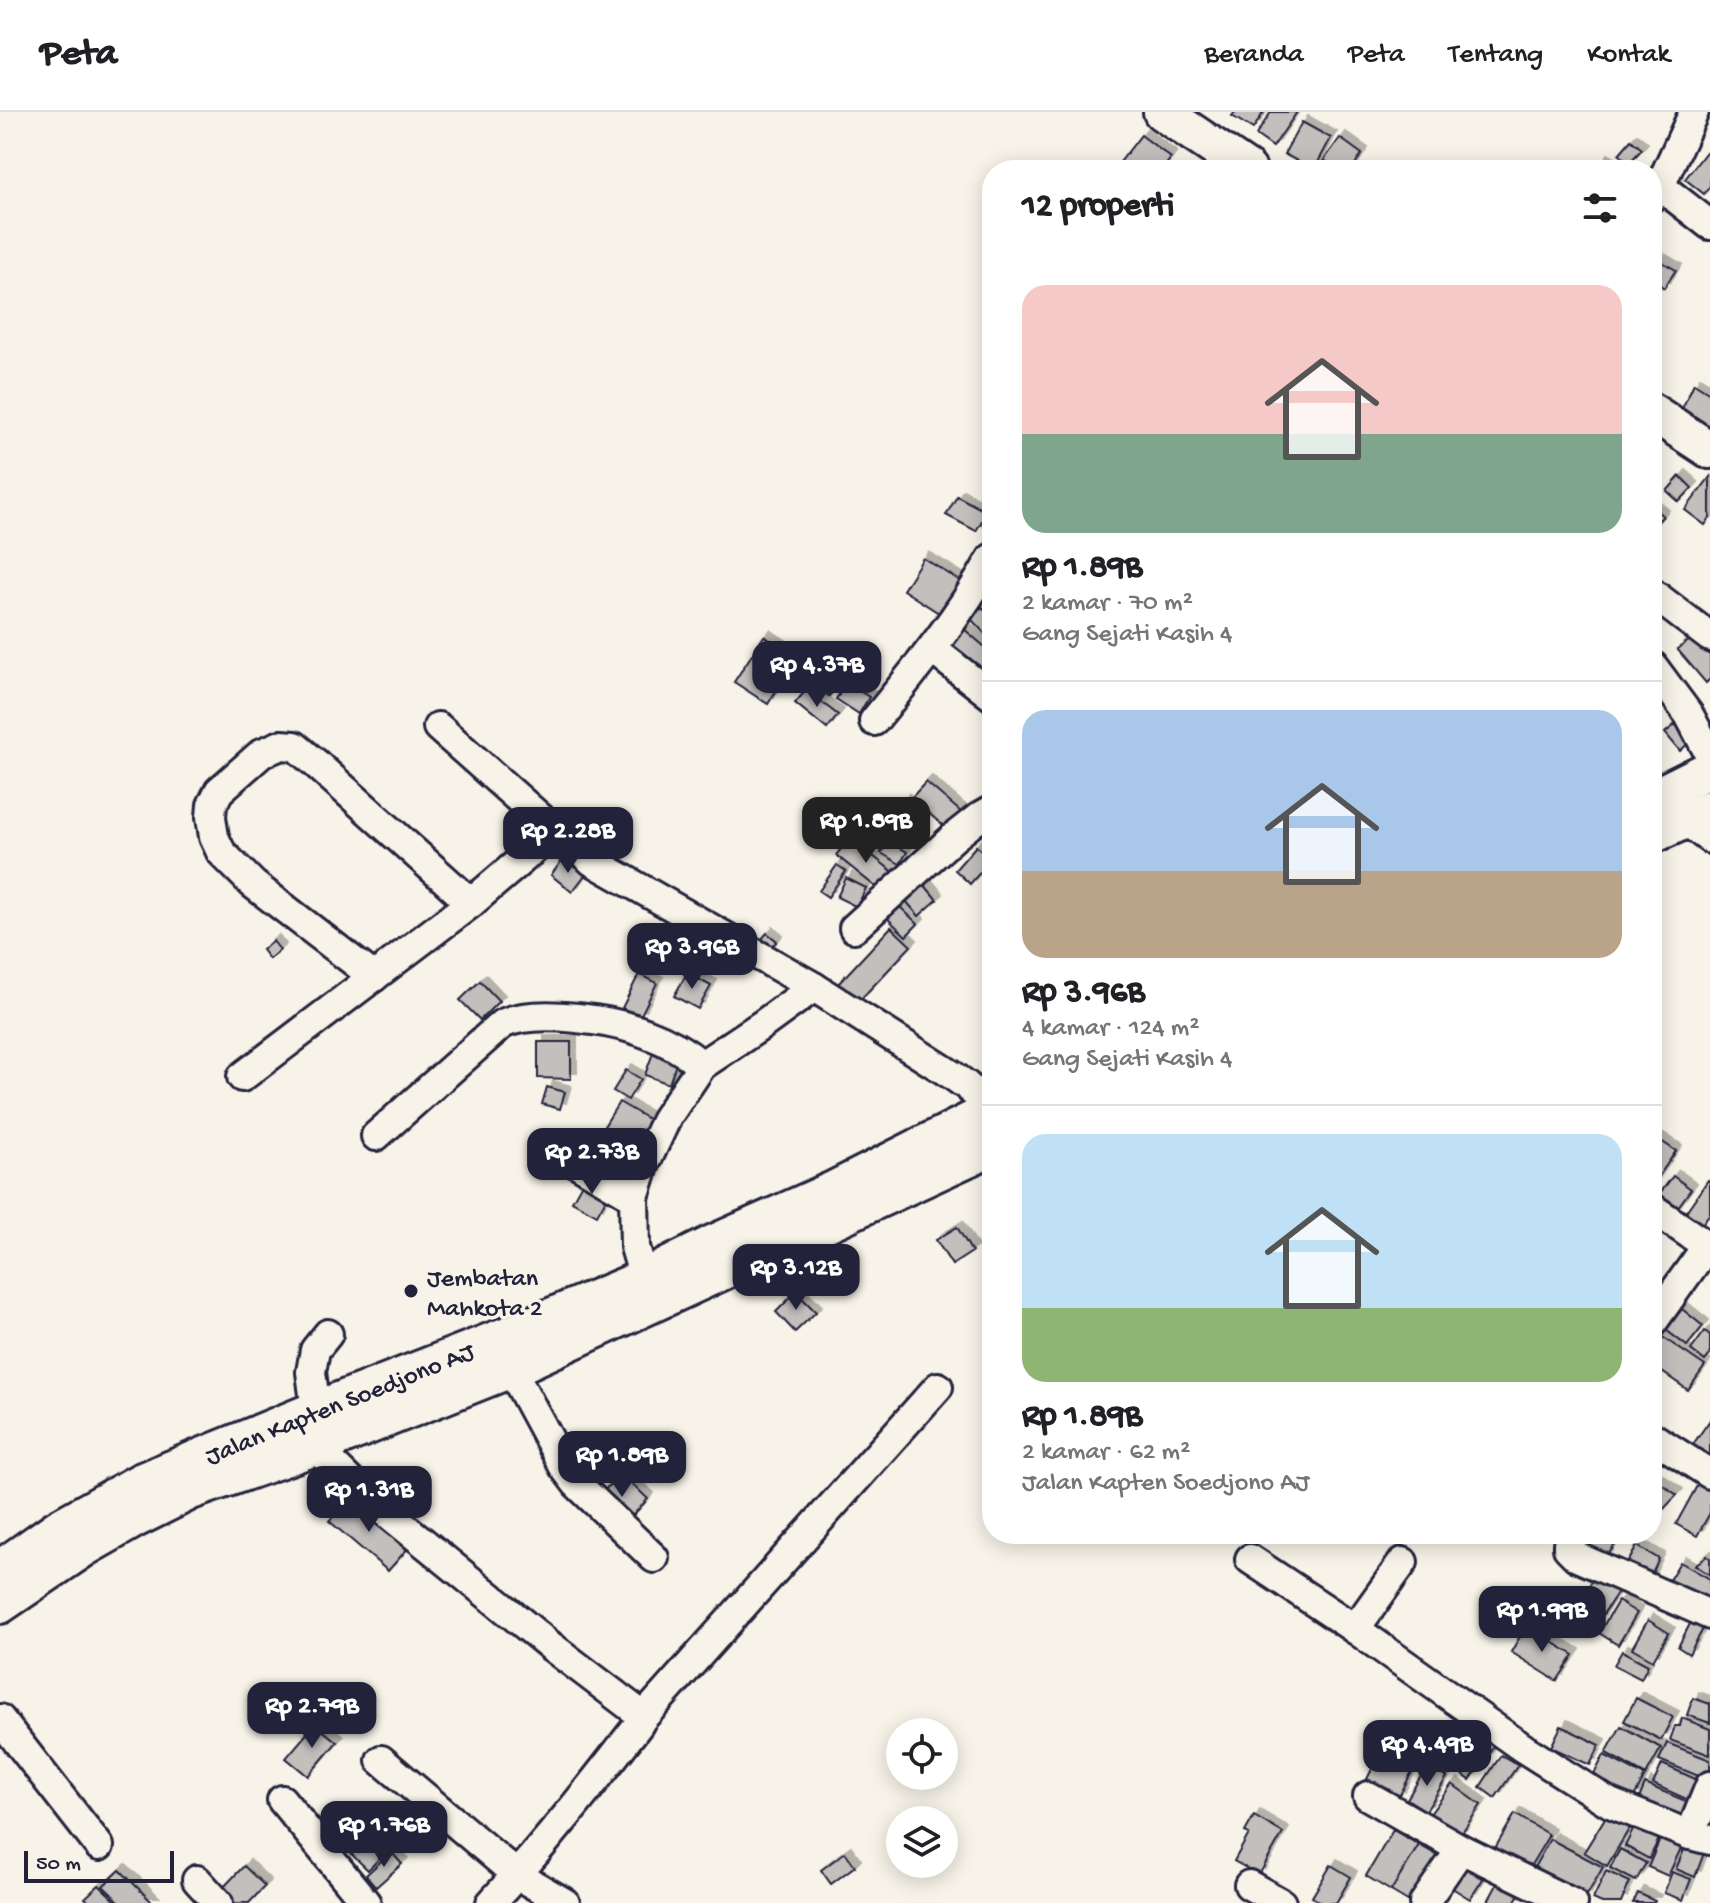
<!DOCTYPE html>
<html lang="id">
<head>
<meta charset="utf-8">
<style>
  body { margin:0; font-family:"Gochi Hand",sans-serif; background:#f6f6f6; color:#202124; height:100vh; display:flex; flex-direction:column; font-size:30px; white-space:nowrap }
  * { box-sizing:border-box; margin:0 }
  p { font-size:26px; color:#757577 }
  .icon { flex:none; width:44px; height:44px; fill:none; stroke:currentColor; stroke-width:2; stroke-linecap:round; stroke-linejoin:round }
  .map { position:relative; flex:1; overflow:hidden }
  .side { position:absolute; left:982px; top:48px; width:680px; height:1384px; display:flex; flex-direction:column; background:#fff; border-radius:32px; box-shadow:0 4px 20px #0003 }
  .side>* { flex:none }
  .buttons { position:absolute; left:886px; top:1606px; display:grid; gap:16px }
  .buttons a { display:grid; place-items:center; width:72px; height:72px; border-radius:50%; background:#fff; box-shadow:0 4px 20px #0003; font-size:40px }
  .scale { position:absolute; left:24px; bottom:20px; width:150px; box-sizing:border-box; padding-left:8px; border:4px solid #22223b; border-top:0; font-size:22px; line-height:28px; white-space:nowrap; color:#22223b; -webkit-text-stroke:6px #f7f3e8; paint-order:stroke }
  .price { position:absolute; translate:-50% -68px; padding:0 18px; border-radius:16px; background:#22223b; color:#fff; font-size:26px; line-height:52px; filter:drop-shadow(0 2px 4px #0008) }
  .price::after { content:''; position:absolute; left:50%; top:48px; width:24px; height:18px; margin-left:-12px; background:inherit; clip-path:polygon(0 0,100% 0,50% 100%) }
  .price.current { background:#222; color:#fff }
  ul { padding:0; list-style:none }
  li { display:grid; align-content:center; gap:16px; height:424px; padding:0 40px }
  li+li { border-top:2px solid #e0e0e0 }
  li span { display:grid; place-items:center; height:248px; border-radius:24px; color:#555 }
  li>.icon { margin-inline-start:auto }
  span .icon { width:144px; height:144px; fill:#fffc; stroke-width:1 }
  li b { font-size:34px }
  h2 { display:flex; justify-content:space-between; align-items:center; height:96px; padding:0 40px; font-size:34px }
  header { display:flex; align-items:center; gap:48px; box-sizing:border-box; height:112px; padding:0 40px; background:#fff; border-bottom:2px solid #e0e0e0 }
  header strong { font-size:38px }
  nav { display:flex; gap:44px; margin-inline-start:auto; font-size:28px }
  .map>svg:first-child { display:block }
  .building { fill:#c2bfbd; stroke:#22223b; stroke-width:2; filter:url(#shadow) }
  .lines { fill:none; stroke-linecap:round; stroke-linejoin:round }
  .minor-casing { stroke:#22223b; stroke-width:34 }
  .major-casing { stroke:#22223b; stroke-width:42 }
  .minor { stroke:#f7f3e8; stroke-width:28 }
  .major { stroke:#f7f3e8; stroke-width:36 }
  .poi-dot { fill:#22223b; stroke:#f7f3e8; stroke-width:3 }
  .labels { text-anchor:middle; stroke-width:7; stroke-linejoin:round; paint-order:stroke }
  .poi-label { font-size:26px; fill:#22223b; stroke:#f7f3e8; text-anchor:start }
  .street-label { font-size:26px; fill:#22223b; stroke:#f7f3e8 }
</style>
</head>
<body>
<header>
<strong>Peta</strong>
<nav><a>Beranda</a><a>Peta</a><a>Tentang</a><a>Kontak</a></nav>
</header>
<div class="map">
<svg width="1710" height="1791" viewBox="0 0 1710 1791">
  <defs>
    <filter id="shadow"><feDropShadow dx="6" dy="-6" stdDeviation="0" flood-color="#0004"/></filter>
  </defs>
  <rect width="100%" height="100%" fill="#f7f3e8"/>
  <filter id="ink" filterUnits="userSpaceOnUse"><feTurbulence type="fractalNoise" baseFrequency=".0125" numOctaves="2"/><feDisplacementMap in="SourceGraphic" scale="16" xChannelSelector="R" yChannelSelector="G"/><feConvolveMatrix kernelMatrix="1 2 1 2 8 2 1 2 1" color-interpolation-filters="sRGB"/></filter>
  <g filter="url(#ink)">
    <g class="building">
      <path d="M1235,0H1264L1253,17L1232,4Z"/>
      <path d="M1271,0H1297L1273,35L1256,23Z"/>
      <path d="M1302,10L1331,26L1314,58L1284,42Z"/>
      <path d="M1141,23L1171,46L1162,58H1114Z"/>
      <path d="M1340,26L1362,42L1351,58H1339L1324,48Z"/>
      <path d="M1631,28L1642,37L1629,51L1619,42Z"/>
      <path d="M1706,40L1710,43V74L1704,82L1685,67Z"/>
      <path d="M1602,48L1619,58H1597Z"/>
      <path d="M1652,144L1676,158L1664,176L1652,167Z"/>
      <path d="M1694,271L1710,281V321L1679,303Z"/>
      <path d="M1680,364L1692,376L1679,390L1667,379Z"/>
      <path d="M1710,365V406L1705,413L1685,398Z"/>
      <path d="M957,384L987,400L976,419L946,403Z"/>
      <path d="M1652,395L1663,404L1652,416Z"/>
      <path d="M923,446L962,470L942,503L903,478Z"/>
      <path d="M982,495L992,505V529L970,506Z"/>
      <path d="M964,517L992,541V556L986,563L950,533Z"/>
      <path d="M764,524L797,545L768,592L734,570Z"/>
      <path d="M1692,527L1710,543V567L1706,571L1677,537Z"/>
      <path d="M831,551L846,564L829,584L813,571Z"/>
      <path d="M847,571L869,585L859,602L836,587Z"/>
      <path d="M806,578L838,603L827,617L795,591Z"/>
      <path d="M1676,612L1691,629L1680,639L1665,621Z"/>
      <path d="M926,670L961,700L947,717L911,686Z"/>
      <path d="M903,688L924,706L910,723L888,706Z"/>
      <path d="M850,726L897,763L882,780L836,743Z"/>
      <path d="M889,729L907,740L900,752L881,741Z"/>
      <path d="M976,734L992,747L970,772L955,758Z"/>
      <path d="M564,746L585,763L572,780L551,763Z"/>
      <path d="M837,753L846,759L828,785L819,779Z"/>
      <path d="M846,766L866,776L857,795L837,785Z"/>
      <path d="M923,771L937,788L919,804L905,788Z"/>
      <path d="M897,792L918,812L906,824L885,804Z"/>
      <path d="M891,815L911,834L858,890L838,872Z"/>
      <path d="M767,821L777,829L770,837L760,829Z"/>
      <path d="M273,829L280,838L269,847L262,838Z"/>
      <path d="M731,843L742,852L736,859L725,850Z"/>
      <path d="M687,861L711,874L698,897L674,884Z"/>
      <path d="M639,862L657,871L640,905L622,896Z"/>
      <path d="M480,869L499,889L480,908L460,888Z"/>
      <path d="M538,930H571V967L538,966Z"/>
      <path d="M653,941L677,949L669,972L645,963Z"/>
      <path d="M626,958L641,967L628,988L613,979Z"/>
      <path d="M547,975L565,980L560,997L542,992Z"/>
      <path d="M619,990L655,1011L640,1037L603,1016Z"/>
      <path d="M1658,1027L1676,1039L1652,1074V1036Z"/>
      <path d="M586,1064L611,1078L597,1103L572,1089Z"/>
      <path d="M1673,1064L1691,1077L1675,1099L1657,1085Z"/>
      <path d="M1708,1068L1710,1070V1101L1702,1112L1685,1101Z"/>
      <path d="M957,1115L972,1140L952,1153L936,1128Z"/>
      <path d="M796,1180L816,1200L795,1220L776,1200Z"/>
      <path d="M1682,1197L1703,1214L1687,1234L1666,1218Z"/>
      <path d="M1705,1219L1710,1223V1243L1705,1249L1691,1238Z"/>
      <path d="M1658,1222L1705,1254L1688,1278L1652,1253V1230Z"/>
      <path d="M1710,1308V1347L1689,1338Z"/>
      <path d="M621,1361L648,1387L624,1413L596,1387Z"/>
      <path d="M1655,1367L1677,1383L1659,1402L1652,1397V1370Z"/>
      <path d="M1698,1372L1710,1379V1401L1697,1424L1676,1412Z"/>
      <path d="M350,1386L408,1436L388,1459L329,1409Z"/>
      <path d="M1597,1422H1622L1606,1446L1588,1436Z"/>
      <path d="M1637,1434L1659,1447L1649,1468L1626,1454Z"/>
      <path d="M1707,1444L1710,1446V1463L1695,1453Z"/>
      <path d="M1680,1450L1710,1467L1709,1491L1669,1468Z"/>
      <path d="M1596,1463L1619,1478L1588,1525L1565,1510Z"/>
      <path d="M1618,1489L1637,1501L1618,1533L1599,1521Z"/>
      <path d="M1648,1508L1669,1521L1653,1548L1632,1536Z"/>
      <path d="M1691,1510L1703,1517L1689,1542L1678,1535Z"/>
      <path d="M1526,1514L1574,1543L1557,1569L1511,1540Z"/>
      <path d="M1622,1539L1648,1553L1641,1567L1614,1553Z"/>
      <path d="M1636,1586L1673,1605L1661,1628L1624,1609Z"/>
      <path d="M1693,1586L1710,1592V1611L1687,1603Z"/>
      <path d="M1682,1606L1710,1617V1643L1670,1628L1675,1614H1680Z"/>
      <path d="M315,1612L337,1630L308,1664L286,1646Z"/>
      <path d="M1473,1613L1497,1630L1470,1668L1446,1651Z"/>
      <path d="M1561,1614L1600,1633L1590,1653L1551,1635Z"/>
      <path d="M1621,1614L1661,1636L1646,1663L1606,1641Z"/>
      <path d="M1386,1629L1419,1646L1399,1685L1366,1669Z"/>
      <path d="M1667,1631L1710,1648V1657L1706,1667L1659,1648Z"/>
      <path d="M1501,1643L1518,1653L1495,1686L1480,1675Z"/>
      <path d="M1604,1643L1645,1664L1633,1687L1592,1666Z"/>
      <path d="M1662,1652L1702,1670L1693,1690L1653,1672Z"/>
      <path d="M1427,1654L1447,1665L1426,1699L1407,1687Z"/>
      <path d="M1452,1672L1481,1693L1460,1723L1430,1702Z"/>
      <path d="M1645,1672L1693,1692L1683,1714L1636,1694Z"/>
      <path d="M1610,1698L1632,1712L1607,1754L1584,1740Z"/>
      <path d="M1515,1702L1549,1723L1528,1758L1494,1738Z"/>
      <path d="M1254,1704L1283,1721L1259,1763L1234,1749L1249,1722L1245,1720Z"/>
      <path d="M1635,1714L1659,1727L1649,1747L1625,1734Z"/>
      <path d="M364,1718L387,1739L368,1758L346,1737Z"/>
      <path d="M1393,1718L1419,1733L1391,1779L1366,1764Z"/>
      <path d="M1661,1725L1682,1734L1668,1764L1648,1755Z"/>
      <path d="M1550,1727L1603,1755L1585,1787L1532,1759Z"/>
      <path d="M1419,1733L1442,1746L1411,1791L1391,1779Z"/>
      <path d="M1686,1733L1704,1741L1695,1765L1676,1757Z"/>
      <path d="M1620,1737L1646,1751L1636,1769L1610,1756Z"/>
      <path d="M391,1740L402,1752L376,1775L366,1763Z"/>
      <path d="M845,1740L855,1754L831,1772L821,1758Z"/>
      <path d="M1465,1749L1479,1758L1476,1763L1483,1767L1470,1787L1449,1774Z"/>
      <path d="M1331,1753L1351,1765L1336,1791H1322L1312,1785Z"/>
      <path d="M244,1754L265,1774L249,1791H231L219,1780Z"/>
      <path d="M120,1758L153,1791H121L103,1774Z"/>
      <path d="M1606,1759L1630,1770L1621,1791H1602L1593,1787Z"/>
      <path d="M1672,1760L1691,1767L1683,1788L1664,1781Z"/>
      <path d="M1500,1767L1521,1778L1514,1791H1487Z"/>
      <path d="M99,1773L118,1791H90L85,1786Z"/>
      <path d="M1638,1781L1655,1789L1654,1791H1633Z"/>
    </g>
    <g class="lines">
      <g class="minor-casing">
        <g id="minor">
          <path d="M1660,74L1710,113"/>
          <path d="M1652,85L1660,74L1694,0"/>
          <path d="M1652,481L1710,525"/>
          <path d="M932,537L992,584"/>
          <path d="M1652,553L1689,603L1710,643"/>
          <path d="M874,609C917,556 959,505 992,446"/>
          <path d="M438,615L555,719L575,732L592,749L814,875L952,963L966,973L992,997"/>
          <path d="M1685,708L1710,727"/>
          <path d="M854,816L954,725L978,706L992,698"/>
          <path d="M374,865L253,772L221,740L214,725L211,705L212,693L219,679L262,641L281,633L295,634L313,649L471,791"/>
          <path d="M242,965L471,791L555,719"/>
          <path d="M376,1024L502,912C535,896 614,908 648,922C667,929 686,940 702,953"/>
          <path d="M570,1047L634,1085"/>
          <path d="M1652,1096L1710,1136"/>
          <path d="M644,1166L635,1135L634,1085L644,1054L667,1005L702,953L762,913L814,875"/>
          <path d="M1652,1211L1707,1134"/>
          <path d="M511,1257L564,1355L577,1372L654,1446"/>
          <path d="M316,1298L311,1260L315,1238L328,1222"/>
          <path d="M1652,1325L1710,1362"/>
          <path d="M315,1335L359,1378L552,1535L635,1598L640,1605L639,1612C592,1673 544,1734 491,1791"/>
          <path d="M1573,1422L1568,1432V1436L1577,1445L1710,1503"/>
          <path d="M1250,1447L1355,1517L1523,1636L1610,1691L1690,1723L1710,1728"/>
          <path d="M1355,1517L1403,1450"/>
          <path d="M0,1607L99,1734"/>
          <path d="M640,1609L938,1275"/>
          <path d="M381,1648L517,1763L565,1791"/>
          <path d="M1368,1684L1461,1737L1572,1791"/>
          <path d="M282,1688L366,1791"/>
          <path d="M1690,1723L1710,1674"/>
          <path d="M197,1768L218,1791"/>
          <path d="M1249,1773L1281,1791"/>
          <path d="M1424,1791L1461,1737"/>
        </g>
      </g>
      <g class="major-casing">
        <g id="major">
          <path d="M1162,0L1248,58"/>
          <path d="M1652,300L1710,338"/>
          <path d="M1652,686L1710,657"/>
          <path d="M1652,723L1710,697"/>
          <path d="M0,1457L58,1416L140,1370L316,1298L505,1224L644,1166L712,1132L831,1079L992,998"/>
          <path d="M0,1493L84,1436L133,1408L191,1379L315,1335L511,1257L992,1035"/>
        </g>
      </g>
      <use href="#minor" class="minor"/>
      <use href="#major" class="major"/>
    </g>
  </g>
  <circle class="poi-dot" cx="411" cy="1179" r="8"/>
  <g class="labels">
    <g class="poi-label">
      <text x="427" y="1173">Jembatan<tspan x="427" dy="30">Mahkota 2</tspan></text>
    </g>
    <g class="street-label">
      <text transform="translate(339 1290) rotate(-22)" y="9">Jalan Kapten Soedjono AJ</text>
    </g>
  </g>
</svg>
<div class="buttons">
<a><svg class="icon" aria-label="locate" viewBox="0 0 24 24"><circle cx="12" cy="12" r="6"/><path d="M12 2v4M12 18v4M2 12h4M18 12h4"/></svg></a>
<a><svg class="icon" aria-label="layers" viewBox="0 0 24 24"><path d="M12 4l9 5-9 5-9-5zM3 14l9 5 9-5"/></svg></a>
</div>
<div class="scale">50 m</div>
<b class="price" style="left:817px;top:597px">Rp 4.37B</b>
<b class="price current" style="left:866px;top:753px">Rp 1.89B</b>
<b class="price" style="left:568px;top:763px">Rp 2.28B</b>
<b class="price" style="left:692px;top:879px">Rp 3.96B</b>
<b class="price" style="left:592px;top:1084px">Rp 2.73B</b>
<b class="price" style="left:796px;top:1200px">Rp 3.12B</b>
<b class="price" style="left:622px;top:1387px">Rp 1.89B</b>
<b class="price" style="left:369px;top:1422px">Rp 1.31B</b>
<b class="price" style="left:1542px;top:1542px">Rp 1.99B</b>
<b class="price" style="left:312px;top:1638px">Rp 2.79B</b>
<b class="price" style="left:1427px;top:1676px">Rp 4.49B</b>
<b class="price" style="left:384px;top:1757px">Rp 1.76B</b>
<section class="side">
<h2>12 properti<svg class="icon" aria-label="filters" viewBox="0 0 24 24"><path d="M4 7h16M4 17h16"/><circle cx="9" cy="7" r="2"/><circle cx="15" cy="17" r="2"/></svg></h2>
<ul>
<li><span style="background:linear-gradient(#f6c9c9 60%,#7fa58c 0)"><svg class="icon" aria-label="home" viewBox="0 0 24 24"><path d="M3 11l9-7 9 7M6 9v11h12V9"/></svg></span><div><b>Rp 1.89B</b><p>2 kamar · 70 m²</p><p>Gang Sejati Kasih 4</p></div></li>
<li><span style="background:linear-gradient(#a9c7e8 65%,#b9a48a 0)"><svg class="icon" aria-label="home" viewBox="0 0 24 24"><path d="M3 11l9-7 9 7M6 9v11h12V9"/></svg></span><div><b>Rp 3.96B</b><p>4 kamar · 124 m²</p><p>Gang Sejati Kasih 4</p></div></li>
<li><span style="background:linear-gradient(#bfe0f5 70%,#8fb573 0)"><svg class="icon" aria-label="home" viewBox="0 0 24 24"><path d="M3 11l9-7 9 7M6 9v11h12V9"/></svg></span><div><b>Rp 1.89B</b><p>2 kamar · 62 m²</p><p>Jalan Kapten Soedjono AJ</p></div></li>
</ul>
</section>
</div>
</body>
</html>
